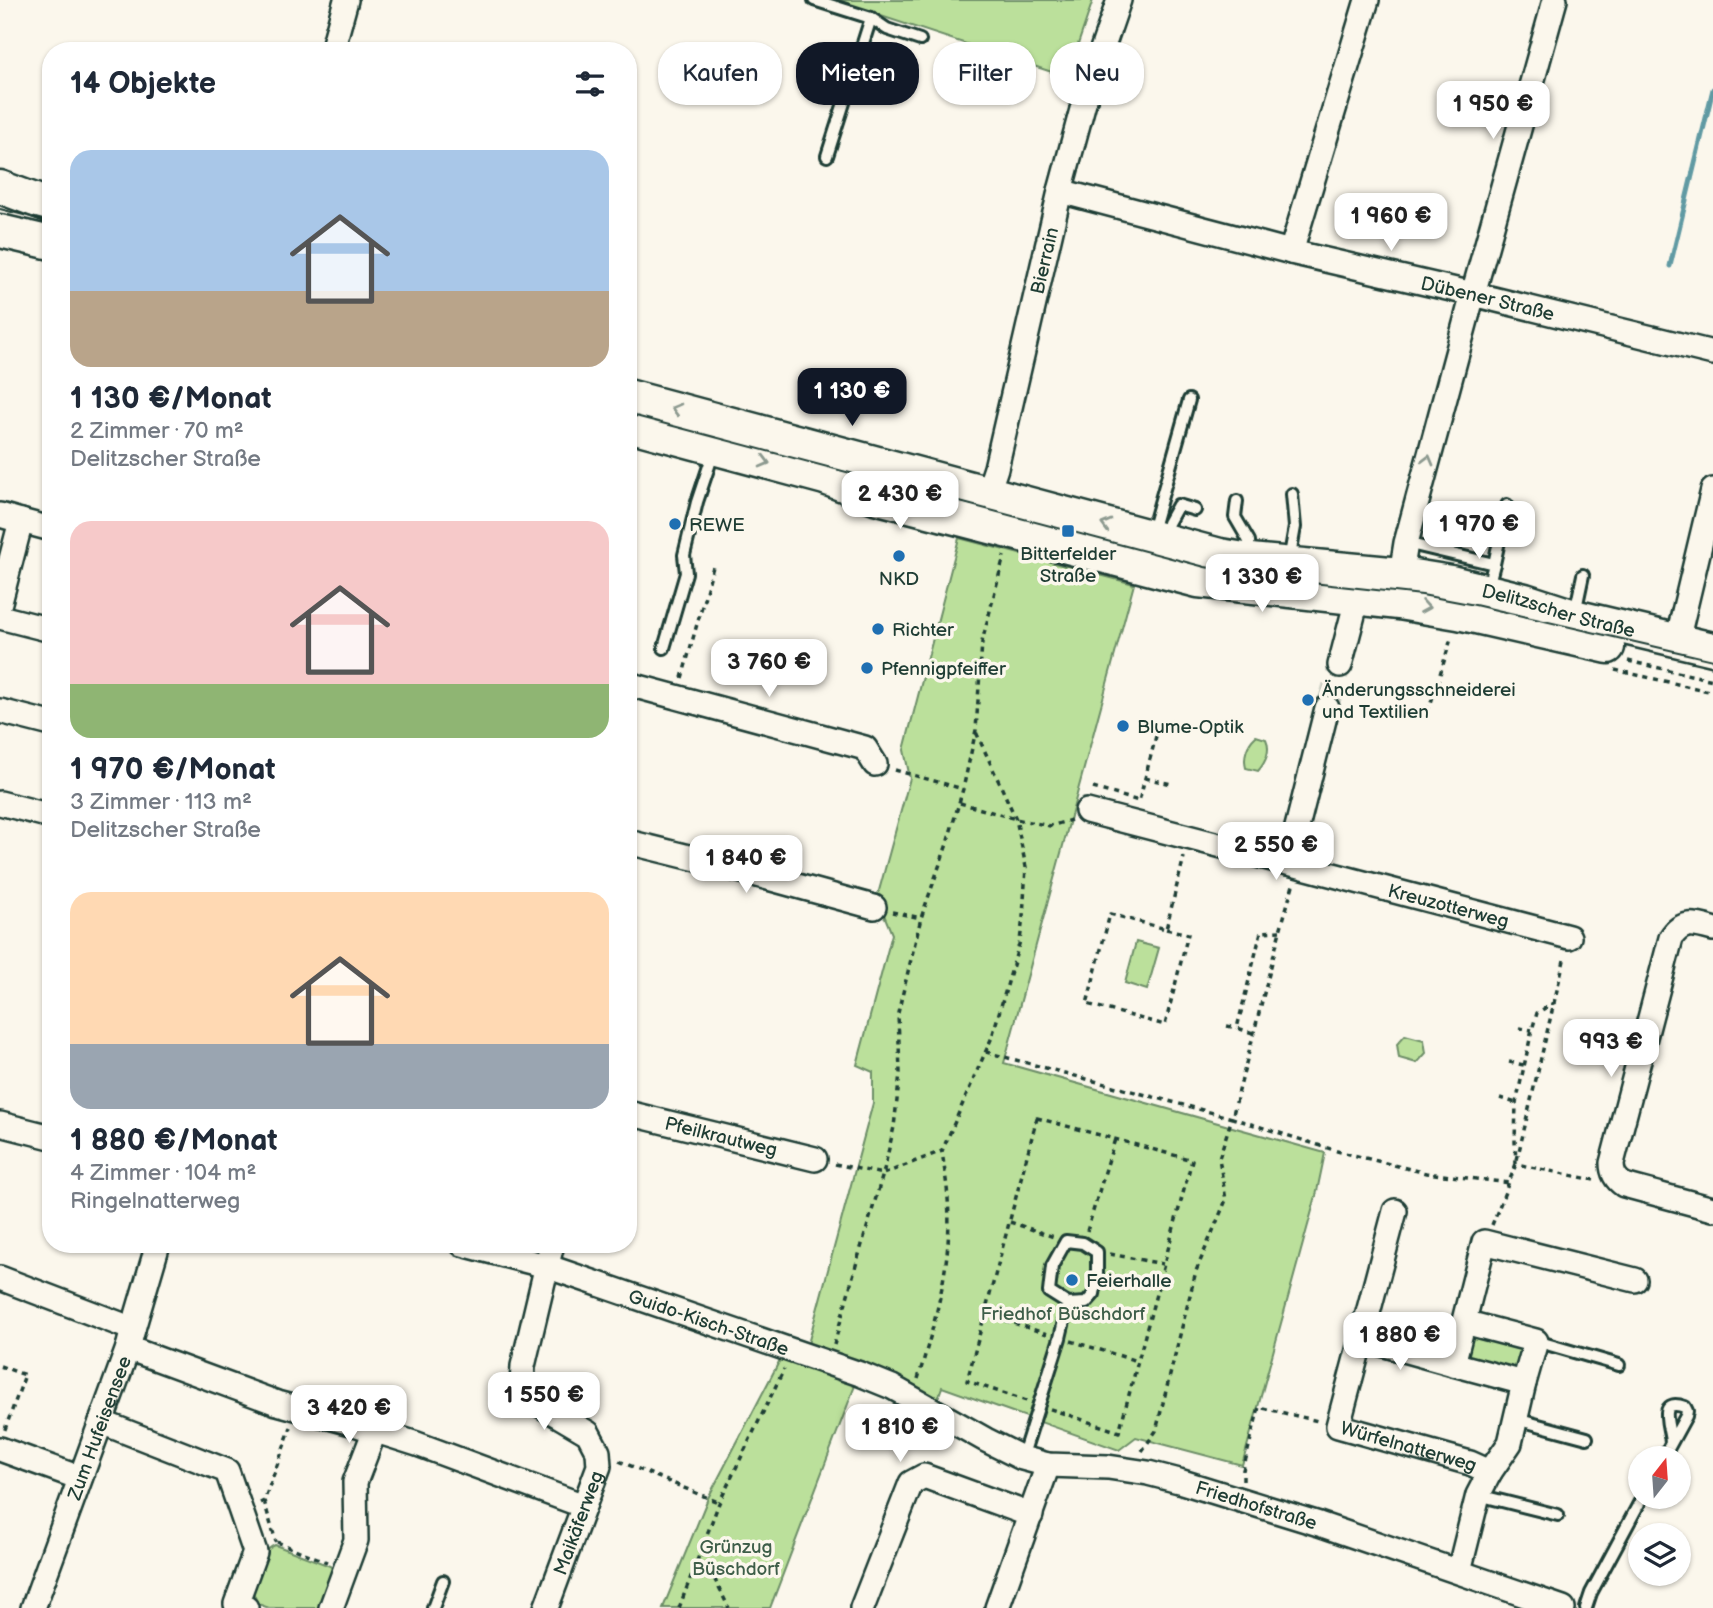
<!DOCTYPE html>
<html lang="de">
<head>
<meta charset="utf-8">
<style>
  body { margin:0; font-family:"Balsamiq Sans",sans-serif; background:#f6f6f7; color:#1f2937; height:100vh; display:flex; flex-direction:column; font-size:26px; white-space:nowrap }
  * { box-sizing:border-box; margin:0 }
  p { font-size:23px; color:#747a83 }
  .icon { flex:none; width:38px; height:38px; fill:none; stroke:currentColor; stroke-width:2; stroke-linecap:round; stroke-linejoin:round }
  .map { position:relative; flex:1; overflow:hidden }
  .panel { position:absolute; left:42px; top:42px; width:595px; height:1211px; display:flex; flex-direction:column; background:#fff; border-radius:28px; box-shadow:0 2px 5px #0004 }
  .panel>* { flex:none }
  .banner { position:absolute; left:658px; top:42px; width:665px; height:63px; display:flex; gap:14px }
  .needle { width:46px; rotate:17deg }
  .controls { position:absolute; left:1628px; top:1446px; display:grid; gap:14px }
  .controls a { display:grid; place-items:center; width:63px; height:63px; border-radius:50%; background:#fff; box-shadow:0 2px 5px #0004; font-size:35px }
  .price { position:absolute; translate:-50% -60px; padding:0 16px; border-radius:14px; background:#fff; color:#222; font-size:23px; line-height:46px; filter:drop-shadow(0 2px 4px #0008) }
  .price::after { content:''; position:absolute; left:50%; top:42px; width:21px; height:16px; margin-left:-10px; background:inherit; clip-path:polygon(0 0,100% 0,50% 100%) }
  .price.current { background:#111827; color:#fff }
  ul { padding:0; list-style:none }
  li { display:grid; align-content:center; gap:14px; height:371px; padding:0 28px }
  li span { display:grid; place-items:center; height:217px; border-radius:21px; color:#555 }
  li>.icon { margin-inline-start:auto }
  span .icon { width:126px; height:126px; fill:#fffc; stroke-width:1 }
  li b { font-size:30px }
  h2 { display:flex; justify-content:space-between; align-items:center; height:84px; padding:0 28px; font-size:30px }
  .tag { padding:0 24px; border-radius:28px; background:#fff; box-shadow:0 2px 5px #0004; font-size:24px; line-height:63px }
  .tag.current { background:#111827; color:#fff }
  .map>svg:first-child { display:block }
  .green { fill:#bbe09b; stroke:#6d8e68; stroke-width:2 }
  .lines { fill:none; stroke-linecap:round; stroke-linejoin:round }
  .stream { stroke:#619aa3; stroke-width:5 }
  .minor-tunnel { stroke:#cfd2c7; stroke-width:23; stroke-dasharray:23 11; stroke-linecap:butt }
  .service-casing { stroke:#1f3d34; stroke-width:16 }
  .minor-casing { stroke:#1f3d34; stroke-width:28 }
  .secondary-casing { stroke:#1f3d34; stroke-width:37 }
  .path { stroke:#1f3d34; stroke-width:3.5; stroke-dasharray:5 5; stroke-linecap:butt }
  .service { stroke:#fbf7ec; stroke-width:10 }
  .minor { stroke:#fbf7ec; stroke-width:23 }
  .secondary { stroke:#fbf7ec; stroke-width:32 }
  .tram { stroke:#1f3d34; stroke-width:2 }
  .oneway { stroke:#8d9a90 }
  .poi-dot { fill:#1f6fb2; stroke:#fbf7ec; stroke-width:2.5 }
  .labels { text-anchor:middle; stroke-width:7; stroke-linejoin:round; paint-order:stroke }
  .street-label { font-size:19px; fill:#1f3d34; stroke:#fbf7ec }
  .poi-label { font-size:19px; fill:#1f3d34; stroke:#fbf7ec; text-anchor:start }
  .park-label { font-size:19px; fill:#3e5e49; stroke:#fbf7ec }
</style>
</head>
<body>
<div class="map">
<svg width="1713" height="1608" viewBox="0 0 1713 1608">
  <rect width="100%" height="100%" fill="#fbf7ec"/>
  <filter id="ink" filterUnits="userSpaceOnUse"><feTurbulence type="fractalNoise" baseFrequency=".0143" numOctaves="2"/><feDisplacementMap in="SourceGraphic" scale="14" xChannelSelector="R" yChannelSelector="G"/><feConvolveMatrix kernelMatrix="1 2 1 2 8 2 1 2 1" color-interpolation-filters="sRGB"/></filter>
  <g filter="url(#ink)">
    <g class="green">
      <path d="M832,0H1093L1067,77Z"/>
      <path d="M959,538L1134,584L1004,1063L1325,1153L1316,1196L1242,1465L1136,1437L1119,1450L942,1387L937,1401L808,1344L873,1103V1072L857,1065L892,934L877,898L910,778L904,750Z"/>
      <path d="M1256,736L1266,739C1271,750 1266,762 1258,771L1246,768C1243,756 1247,744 1256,736Z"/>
      <path d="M1136,942L1159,948L1147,990L1125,983Z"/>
      <path d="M1405,1035L1424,1040L1426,1053L1417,1063L1399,1058L1397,1044Z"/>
      <path d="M1473,1332L1520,1344C1525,1355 1525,1361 1515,1370L1464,1357Z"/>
      <path d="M782,1356L859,1375L770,1608H663L708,1498Z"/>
      <path d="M275,1545L330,1566L334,1571L323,1608H269L258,1604L251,1588C257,1571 257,1553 275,1545Z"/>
    </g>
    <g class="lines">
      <path class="stream" d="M1670,266L1713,89"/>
      <path class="minor-tunnel" d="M1327,708L1340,665"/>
      <g class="service-casing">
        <g id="service">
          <path d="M814,0L871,18L827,156"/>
          <path d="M871,18L887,29L920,40"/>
          <path d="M1237,501L1235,517L1249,541L1250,558"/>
          <path d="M1151,535L1189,400"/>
          <path d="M1164,538L1168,523L1178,505L1195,510"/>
          <path d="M1406,543L1494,564L1488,587"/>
          <path d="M1289,561L1295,527L1292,494"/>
          <path d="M1494,564L1507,505"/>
          <path d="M1575,613L1583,575"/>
          <path d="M664,648L686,573L684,555L697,502L714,451"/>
          <path d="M1536,1341L1619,1365"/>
          <path d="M1516,1419L1587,1438"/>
          <path d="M1022,1458L1060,1338L1068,1304L1086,1303L1094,1294L1097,1277V1252L1083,1243L1066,1241L1052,1266L1049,1292L1068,1304"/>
          <path d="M1663,1458L1686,1416L1687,1411L1685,1407C1655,1397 1671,1429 1671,1443"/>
          <path d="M1478,1495L1558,1515"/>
          <path d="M433,1608L443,1581"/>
          <path d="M1586,1608L1591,1593L1643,1496"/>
        </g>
      </g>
      <g class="minor-casing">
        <g id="minor">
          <path d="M332,51L346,0"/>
          <path id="s1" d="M1060,191L1291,252L1473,294L1713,353"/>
          <path d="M1291,252L1367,0"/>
          <path id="s2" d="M983,507L996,468L1060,191L1084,102L1119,0"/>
          <path d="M0,515L21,521"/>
          <path d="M1401,574L1406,543L1473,294L1555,0"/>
          <path d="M0,602L21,521L51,529"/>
          <path d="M0,617L51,630"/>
          <path d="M1677,641L1713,490"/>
          <path d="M1340,665L1361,584"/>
          <path d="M628,684L865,748L875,764"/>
          <path d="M0,711L51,724"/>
          <path d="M0,803L51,816"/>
          <path d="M1087,811L1288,863L1327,708"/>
          <path d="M628,842L717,864L874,907"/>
          <path id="s3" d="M1288,863L1569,937"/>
          <path d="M1713,929C1695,924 1682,920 1671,938L1612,1163C1612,1173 1615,1179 1624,1185L1713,1209"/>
          <path id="s4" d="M628,1113L815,1159"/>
          <path d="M0,1124L51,1137"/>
          <path id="s5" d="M1395,1211L1338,1426L1470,1463L1490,1472"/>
          <path id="s6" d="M462,1244L546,1266L860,1374L892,1387L986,1440L1022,1458L1048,1465L1108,1467L1148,1473L1179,1481L1319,1524L1563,1608"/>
          <path d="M0,1278L133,1329"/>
          <path d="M1464,1322L1536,1341L1524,1383"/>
          <path d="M1360,1338L1453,1364"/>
          <path d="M128,1348L277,1403L351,1423L417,1444L584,1506"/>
          <path d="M101,1422L227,1471L255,1552L236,1604L246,1608"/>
          <path d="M0,1449L80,1478"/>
          <path d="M1459,1571L1478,1495L1490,1472L1510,1443L1524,1383L1453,1364L1484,1242L1635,1280"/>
          <path id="s7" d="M33,1608L128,1348L133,1329L158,1244"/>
          <path d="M331,1608L356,1540L355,1482L375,1430"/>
          <path id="s8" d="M546,1608L599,1466L598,1452L588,1433L532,1400L522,1387L523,1366L552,1244"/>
          <path d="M862,1608L911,1483L924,1476L1031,1515"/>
          <path d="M997,1608L1048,1465"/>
        </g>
      </g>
      <g class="secondary-casing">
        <g id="secondary">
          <path d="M0,187L51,206"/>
          <path d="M0,231L51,243"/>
          <path id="s9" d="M628,396L1220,555L1250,560L1401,574L1451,582L1525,600L1574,616L1713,649"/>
          <path d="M628,425L825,478L875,497L1198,581L1399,603L1458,613L1608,647"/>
        </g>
      </g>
      <g class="path">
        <path d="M1628,661L1713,680"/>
        <path d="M1615,670L1713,692"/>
        <path d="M682,678L714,563"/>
        <path d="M1425,710L1430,706L1451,639"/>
        <path d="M895,770L963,789"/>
        <path d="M1145,778L1172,784"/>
        <path d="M1093,788L1139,801L1156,736"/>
        <path d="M960,803L1016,819L1050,826L1071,820"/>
        <path d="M892,912L921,918"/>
        <path d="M1166,929L1188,934L1165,1025L1087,1004L1110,914L1166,929L1184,857"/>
        <path d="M1555,1002L1537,1013L1532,1030L1516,1103L1515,1141L1516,1164L1594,1180"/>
        <path d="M1227,1026L1237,1028"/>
        <path d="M1519,1028L1532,1030"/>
        <path d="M1253,1033L1237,1028L1261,932L1280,931"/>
        <path d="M986,1052L1232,1118L1280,931L1293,885"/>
        <path d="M1509,1062L1524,1065"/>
        <path d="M1500,1098L1516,1103"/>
        <path d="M1037,1118L1192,1160L1119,1432L967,1381Z"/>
        <path d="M835,1164L883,1174L942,1151L992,1037L1020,941L1023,917L1026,867L1016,819L976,732"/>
        <path d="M1010,1222L1054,1237"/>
        <path d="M1492,1225L1516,1164L1565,956"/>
        <path d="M1087,1231L1115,1139"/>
        <path d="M1110,1254L1163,1264"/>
        <path d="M986,1314L1047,1334"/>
        <path d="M1071,1341L1137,1361"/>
        <path d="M834,1345L858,1258L883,1174L894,1127L900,1073L898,1013L921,918L947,844L963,789L976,730L982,642L1004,556"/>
        <path d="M0,1366L25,1375L4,1432"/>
        <path d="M918,1379C935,1322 953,1261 948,1199C947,1183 944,1167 942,1151"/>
        <path d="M1142,1451L1156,1431L1196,1271L1226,1200L1219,1158L1232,1118L1337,1151L1426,1173L1510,1183"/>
        <path d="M619,1461L718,1502"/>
        <path d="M1243,1481V1470L1259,1407L1318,1421"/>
        <path d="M264,1501L276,1542"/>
        <path d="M260,1503L264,1501L291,1427"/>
        <path d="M277,1542L327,1562"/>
        <path d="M701,1552L729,1608"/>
        <path d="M679,1608L719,1503L784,1369"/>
      </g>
      <use href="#service" class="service"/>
      <use href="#minor" class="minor"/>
      <use href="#secondary" class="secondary"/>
      <g class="tram">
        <path d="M0,209L51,222"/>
        <path d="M628,414L1205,567L1257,577L1422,595L1475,605L1713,660"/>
      </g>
    </g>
    <defs><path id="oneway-chevron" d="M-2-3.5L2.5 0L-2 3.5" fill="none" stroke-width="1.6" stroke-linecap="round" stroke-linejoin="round" transform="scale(1.75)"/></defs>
    <g class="oneway">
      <use href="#oneway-chevron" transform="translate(676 409) rotate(-165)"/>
      <use href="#oneway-chevron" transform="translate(1428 460) rotate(-75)"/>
      <use href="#oneway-chevron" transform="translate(765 462) rotate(15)"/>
      <use href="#oneway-chevron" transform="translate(1106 525) rotate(-165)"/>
      <use href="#oneway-chevron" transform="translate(1425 607) rotate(10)"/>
    </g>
  </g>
  <g class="poi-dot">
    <circle cx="675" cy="524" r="7"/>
    <rect x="1061" y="524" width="14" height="14" rx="3.5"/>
    <circle cx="899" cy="556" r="7"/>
    <circle cx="878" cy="629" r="7"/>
    <circle cx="867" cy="668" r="7"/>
    <circle cx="1308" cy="700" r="7"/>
    <circle cx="1123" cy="726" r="7"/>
    <circle cx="1072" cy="1280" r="7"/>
  </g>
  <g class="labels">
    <g class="street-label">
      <text dy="7" stroke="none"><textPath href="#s2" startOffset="254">Bierrain</textPath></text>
      <text dy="7" stroke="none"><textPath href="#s1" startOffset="441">Dübener Straße</textPath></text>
      <text dy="7" stroke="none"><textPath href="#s9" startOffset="957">Delitzscher Straße</textPath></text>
      <text dy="7" stroke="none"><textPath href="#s3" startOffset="166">Kreuzotterweg</textPath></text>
      <text dy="7" stroke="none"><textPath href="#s4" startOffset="96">Pfeilkrautweg</textPath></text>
      <text dy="7" stroke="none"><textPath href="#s6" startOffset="259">Guido-Kisch-Straße</textPath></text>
      <text dy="7" stroke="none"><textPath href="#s7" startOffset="192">Zum Hufeisensee</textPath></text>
      <text dy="7" stroke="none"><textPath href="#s5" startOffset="296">Würfelnatterweg</textPath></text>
      <text dy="7" stroke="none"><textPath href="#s6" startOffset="842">Friedhofstraße</textPath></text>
      <text dy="7" stroke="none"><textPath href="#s8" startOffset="91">Maikäferweg</textPath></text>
    </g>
    <g class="poi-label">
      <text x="689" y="531">REWE</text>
      <text x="1068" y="560" text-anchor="middle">Bitterfelder<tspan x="1068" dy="22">Straße</tspan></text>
      <text x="899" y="585" text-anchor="middle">NKD</text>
      <text x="892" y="636">Richter</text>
      <text x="881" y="675">Pfennigpfeiffer</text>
      <text x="1322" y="696">Änderungsschneiderei<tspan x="1322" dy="22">und Textilien</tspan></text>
      <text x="1137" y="733">Blume-Optik</text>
      <text x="1086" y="1287">Feierhalle</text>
    </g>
    <g class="park-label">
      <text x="1063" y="1320">Friedhof Büschdorf</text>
      <text x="736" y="1553">Grünzug<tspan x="736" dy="22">Büschdorf</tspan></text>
    </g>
  </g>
</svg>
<div class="controls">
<a><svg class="needle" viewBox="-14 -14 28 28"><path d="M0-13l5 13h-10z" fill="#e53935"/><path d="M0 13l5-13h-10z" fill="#747a83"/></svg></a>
<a><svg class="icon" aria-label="layers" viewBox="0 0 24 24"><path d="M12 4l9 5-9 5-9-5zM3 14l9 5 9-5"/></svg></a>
</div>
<b class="price" style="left:1493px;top:141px">1 950 €</b>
<b class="price" style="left:1391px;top:253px">1 960 €</b>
<b class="price current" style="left:852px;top:428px">1 130 €</b>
<b class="price" style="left:900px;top:531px">2 430 €</b>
<b class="price" style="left:1479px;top:561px">1 970 €</b>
<b class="price" style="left:1262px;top:614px">1 330 €</b>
<b class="price" style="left:769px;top:699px">3 760 €</b>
<b class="price" style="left:1276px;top:882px">2 550 €</b>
<b class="price" style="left:746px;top:895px">1 840 €</b>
<b class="price" style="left:1611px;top:1079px">993 €</b>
<b class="price" style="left:1400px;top:1372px">1 880 €</b>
<b class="price" style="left:544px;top:1432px">1 550 €</b>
<b class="price" style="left:349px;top:1445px">3 420 €</b>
<b class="price" style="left:900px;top:1464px">1 810 €</b>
<div class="banner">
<a class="tag">Kaufen</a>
<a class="tag current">Mieten</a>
<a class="tag">Filter</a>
<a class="tag">Neu</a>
</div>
<section class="panel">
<h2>14 Objekte<svg class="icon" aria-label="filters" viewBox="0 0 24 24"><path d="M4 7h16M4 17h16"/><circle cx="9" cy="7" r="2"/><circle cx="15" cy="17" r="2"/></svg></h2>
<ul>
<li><span style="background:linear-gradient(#a9c7e8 65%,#b9a48a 0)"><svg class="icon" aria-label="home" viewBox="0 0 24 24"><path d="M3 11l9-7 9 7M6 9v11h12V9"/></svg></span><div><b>1 130 €/Monat</b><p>2 Zimmer · 70 m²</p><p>Delitzscher Straße</p></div></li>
<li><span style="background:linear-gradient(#f6c9c9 75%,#8fb573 0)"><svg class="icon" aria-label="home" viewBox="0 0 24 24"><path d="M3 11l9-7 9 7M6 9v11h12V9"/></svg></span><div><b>1 970 €/Monat</b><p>3 Zimmer · 113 m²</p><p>Delitzscher Straße</p></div></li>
<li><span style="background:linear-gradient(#ffd9b3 70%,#9aa5b1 0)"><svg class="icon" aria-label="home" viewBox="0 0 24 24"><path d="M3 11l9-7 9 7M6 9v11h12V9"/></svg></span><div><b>1 880 €/Monat</b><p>4 Zimmer · 104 m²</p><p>Ringelnatterweg</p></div></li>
</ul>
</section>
</div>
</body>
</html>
